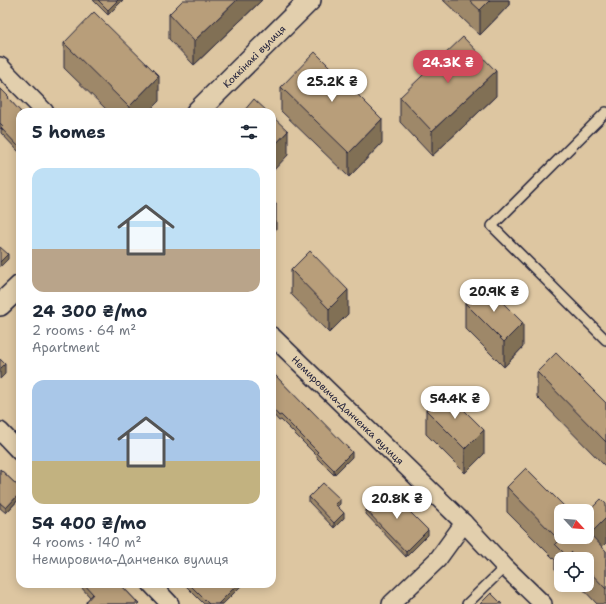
<!DOCTYPE html>
<html lang="en">
<head>
<meta charset="utf-8">
<style>
  body { margin:0; font-family:"Shantell Sans",sans-serif; background:#f6f6f7; color:#1f2937; height:100vh; display:flex; flex-direction:column; font-size:15px; white-space:nowrap }
  * { box-sizing:border-box; margin:0 }
  p { font-size:13px; color:#747a83 }
  .icon { flex:none; width:22px; height:22px; fill:none; stroke:currentColor; stroke-width:2; stroke-linecap:round; stroke-linejoin:round }
  .map { position:relative; flex:1; overflow:hidden }
  .drawer { position:absolute; left:16px; top:108px; width:260px; height:480px; display:flex; flex-direction:column; background:#fff; border-radius:12px; box-shadow:0 2px 10px #0003 }
  .drawer>* { flex:none }
  .needle { width:26px; rotate:116deg }
  .fabs { position:absolute; left:554px; top:504px; display:grid; gap:8px }
  .fabs a { display:grid; place-items:center; width:40px; height:40px; border-radius:8px; background:#fff; box-shadow:0 2px 10px #0003; font-size:20px }
  .price { position:absolute; translate:-50% -34px; padding:0 9px; border-radius:14px; background:#fff; color:#222; font-size:13px; line-height:26px; filter:drop-shadow(0 1px 2px #0008) }
  .price::after { content:''; position:absolute; left:50%; top:24px; width:12px; height:9px; margin-left:-6px; background:inherit; clip-path:polygon(0 0,100% 0,50% 100%) }
  .price.on { background:#d1495b; color:#fff }
  ul { padding:0; list-style:none }
  li { display:grid; align-content:center; gap:8px; height:212px; padding:0 16px }
  li span { display:grid; place-items:center; height:124px; border-radius:12px; color:#555 }
  li>.icon { margin-inline-start:auto }
  span .icon { width:72px; height:72px; fill:#fffc; stroke-width:1 }
  li b { font-size:17px }
  h2 { display:flex; justify-content:space-between; align-items:center; height:48px; padding:0 16px; font-size:17px }
  .map>svg:first-child { display:block }
  .lines { fill:none; stroke-linecap:round; stroke-linejoin:round }
  .service-casing { stroke:#22223b; stroke-width:12 }
  .minor-casing { stroke:#22223b; stroke-width:20 }
  .tertiary-casing { stroke:#22223b; stroke-width:24 }
  .service { stroke:#e2cfad; stroke-width:9 }
  .minor { stroke:#e2cfad; stroke-width:17 }
  .tertiary { stroke:#e2cfad; stroke-width:21 }
  .wall { fill:#9e8869; stroke:#22223b }
  .shaded-wall { fill:#816f55; stroke:#22223b }
  .building { fill:#b89e7a; stroke:#22223b }
  .labels { text-anchor:middle; stroke-width:3; stroke-linejoin:round; paint-order:stroke }
  .street-label { font-size:10px; fill:#22223b; stroke:#e2cfad }
</style>
</head>
<body>
<div class="map">
<svg width="606" height="604" viewBox="0 0 606 604">
  <rect width="100%" height="100%" fill="#ddc6a1"/>
  <filter id="ink" filterUnits="userSpaceOnUse"><feTurbulence type="fractalNoise" baseFrequency=".025" numOctaves="2"/><feDisplacementMap in="SourceGraphic" scale="8" xChannelSelector="R" yChannelSelector="G"/><feConvolveMatrix kernelMatrix="1 2 1 2 8 2 1 2 1" color-interpolation-filters="sRGB"/></filter>
  <g filter="url(#ink)">
    <g class="lines">
      <g class="service-casing">
        <g id="service">
          <path d="M606,112L492,226L606,340"/>
          <path d="M467,604L505,567"/>
        </g>
      </g>
      <g class="minor-casing">
        <g id="minor">
          <path d="M0,66L45,112"/>
          <path d="M272,336L464,523L505,567L543,604"/>
          <path d="M0,431L20,452"/>
          <path d="M151,584L170,604"/>
          <path d="M391,604L438,559L464,523"/>
        </g>
      </g>
      <g class="tertiary-casing">
        <g id="tertiary">
          <path d="M197,112L310,0"/>
          <path d="M0,305L20,286"/>
        </g>
      </g>
      <use href="#service" class="service"/>
      <use href="#minor" class="minor"/>
      <use href="#tertiary" class="tertiary"/>
    </g>
    <g class="wall">
      <path d="M93,0H123L108,15Z"/>
      <path d="M262,0L194,65L169,39V14Z"/>
      <path d="M443,0H509V5L480,35Z"/>
      <path d="M64,43L159,101L148,112H109L64,68Z"/>
      <path d="M281,87L382,143L349,177L281,111Z"/>
      <path d="M0,88L20,112V153L1,133V129L0,128Z"/>
      <path d="M496,96L432,156L400,122V97Z"/>
      <path d="M291,270L348,314L329,333L291,294Z"/>
      <path d="M465,303L523,347L504,367L465,328Z"/>
      <path d="M272,372L352,457L334,475L317,458V456L281,420L279,421L272,413Z"/>
      <path d="M537,372L606,403V467L537,397Z"/>
      <path d="M426,410L484,454L465,473L426,434Z"/>
      <path d="M0,469L20,488V498L6,513L0,508Z"/>
      <path d="M507,487L602,547L606,551V604H597L579,585H587V559H561V575L555,569V560L507,512Z"/>
      <path d="M309,497L340,504L337,507L344,518L334,528L309,502Z"/>
      <path d="M405,507L428,535L406,557L366,514V510Z"/>
      <path d="M78,584H120L139,604H86V602L90,597Z"/>
      <path d="M184,584H241V586L223,604H204Z"/>
    </g>
    <g class="shaded-wall">
      <path d="M118,0H123L108,15V10Z"/>
      <path d="M237,0H262L194,65V41Z"/>
      <path d="M490,0H509V5L480,35V10Z"/>
      <path d="M496,71V96L432,156V131Z"/>
      <path d="M159,76V101L148,112H129V107Z"/>
      <path d="M382,119V143L349,177V153Z"/>
      <path d="M288,131V155L272,172V148Z"/>
      <path d="M276,204V229L272,234V209Z"/>
      <path d="M8,254V259L0,267V262Z"/>
      <path d="M348,290V314L329,333V309Z"/>
      <path d="M523,323V347L504,367V342Z"/>
      <path d="M5,364V374L0,379V369Z"/>
      <path d="M484,430V454L465,473V449Z"/>
      <path d="M352,452V457L334,475V470Z"/>
      <path d="M20,493V498L6,513V508Z"/>
      <path d="M340,499V504L335,509V504Z"/>
      <path d="M344,513V518L334,528V523Z"/>
      <path d="M606,518V543L590,559V534Z"/>
      <path d="M428,530V535L406,557V552Z"/>
      <path d="M571,552V559H567V556Z"/>
      <path d="M238,584H241V586L223,604H218Z"/>
    </g>
    <g class="building">
      <path d="M98,0H118L108,10Z"/>
      <path d="M183,0H237L194,41L169,14Z"/>
      <path d="M469,0H490L480,10Z"/>
      <path d="M94,12L159,76L129,107L64,43Z"/>
      <path d="M463,37L496,71L432,131L400,97Z"/>
      <path d="M315,52L382,119L349,153L281,87Z"/>
      <path d="M0,88L9,97L8,98L21,112H20V148L1,128L3,126L0,123Z"/>
      <path d="M254,99L268,112H243Z"/>
      <path d="M272,116L288,131L272,148Z"/>
      <path d="M272,200L276,204L272,209Z"/>
      <path d="M0,247L8,254L0,262Z"/>
      <path d="M310,251L348,290L329,309L291,270Z"/>
      <path d="M484,284L523,323L504,342L465,303Z"/>
      <path d="M556,353L606,403V442L537,372Z"/>
      <path d="M0,359L5,364L0,369Z"/>
      <path d="M272,372L308,409L309,408L352,452L334,470L317,453L318,452L281,415L279,416L272,408Z"/>
      <path d="M445,391L484,430L465,449L426,410Z"/>
      <path d="M526,468L569,511H561V537H587V513L601,499L606,504V518L590,534L606,551V589L587,569V559H578L571,552L567,556L555,544L559,540L507,487Z"/>
      <path d="M0,469L20,488V493L6,508L0,503Z"/>
      <path d="M323,483L340,499L335,504L344,513L334,523L309,497Z"/>
      <path d="M388,488L405,505L404,506L428,530L406,552L366,510Z"/>
      <path d="M84,584H120L139,604H88L86,602L93,594Z"/>
      <path d="M189,584H238L218,604H209Z"/>
      <path d="M491,593L502,604H480Z"/>
    </g>
  </g>
  <g class="labels">
    <g class="street-label">
      <text transform="translate(254 56) rotate(-45)" y="4">Коккінакі вулиця</text>
      <text transform="translate(348 410) rotate(44)" y="4">Немировича-Данченка вулиця</text>
    </g>
  </g>
</svg>
<div class="fabs">
<a><svg class="needle" viewBox="-14 -14 28 28"><path d="M0-13l5 13h-10z" fill="#e53935"/><path d="M0 13l5-13h-10z" fill="#747a83"/></svg></a>
<a><svg class="icon" aria-label="locate" viewBox="0 0 24 24"><circle cx="12" cy="12" r="6"/><path d="M12 2v4M12 18v4M2 12h4M18 12h4"/></svg></a>
</div>
<b class="price on" style="left:448px;top:84px">24.3K ₴</b>
<b class="price" style="left:332px;top:103px">25.2K ₴</b>
<b class="price" style="left:494px;top:313px">20.9K ₴</b>
<b class="price" style="left:455px;top:420px">54.4K ₴</b>
<b class="price" style="left:397px;top:520px">20.8K ₴</b>
<section class="drawer">
<h2>5 homes<svg class="icon" aria-label="filters" viewBox="0 0 24 24"><path d="M4 7h16M4 17h16"/><circle cx="9" cy="7" r="2"/><circle cx="15" cy="17" r="2"/></svg></h2>
<ul>
<li><span style="background:linear-gradient(#bfe0f5 65%,#b9a48a 0)"><svg class="icon" aria-label="home" viewBox="0 0 24 24"><path d="M3 11l9-7 9 7M6 9v11h12V9"/></svg></span><div><b>24 300 ₴/mo</b><p>2 rooms · 64 m²</p><p>Apartment</p></div></li>
<li><span style="background:linear-gradient(#a9c7e8 65%,#c2b280 0)"><svg class="icon" aria-label="home" viewBox="0 0 24 24"><path d="M3 11l9-7 9 7M6 9v11h12V9"/></svg></span><div><b>54 400 ₴/mo</b><p>4 rooms · 140 m²</p><p>Немировича-Данченка вулиця</p></div></li>
</ul>
</section>
</div>
</body>
</html>
